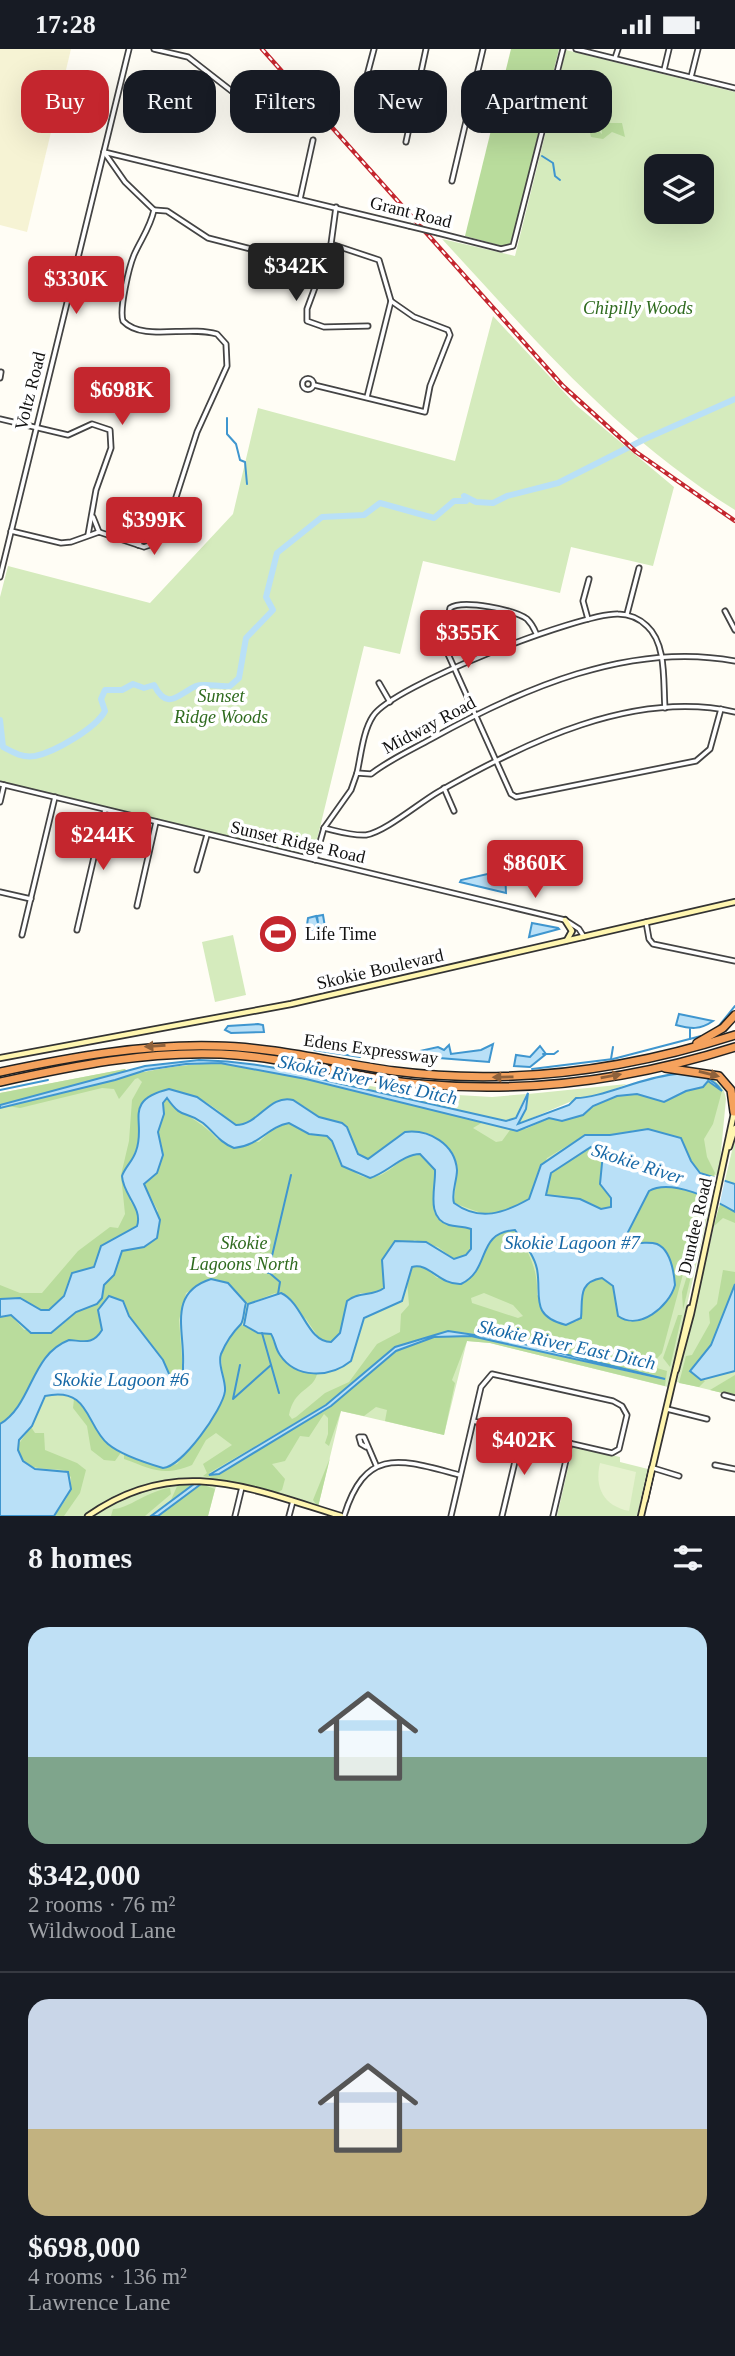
<!DOCTYPE html>
<html lang="en">
<head>
<meta charset="utf-8">
<style>
  body { margin:0; font-family:Georgia,serif; background:#20242c; color:#f1f3f6; height:100vh; display:flex; flex-direction:column; font-size:26px; white-space:nowrap }
  * { box-sizing:border-box; margin:0 }
  p { font-size:23px; color:#9ea1a6 }
  .icon { flex:none; width:38px; height:38px; fill:none; stroke:currentColor; stroke-width:2; stroke-linecap:round; stroke-linejoin:round }
  .map { position:relative; height:1467px; overflow:hidden }
  .panel { display:flex; flex-direction:column; background:#171b24; flex:1 }
  .panel>* { flex:none }
  .hud { position:absolute; left:21px; top:21px; width:693px; height:63px; display:flex; gap:14px }
  .buttons { position:absolute; left:644px; top:105px; display:grid; gap:14px }
  .buttons a { display:grid; place-items:center; width:70px; height:70px; border-radius:14px; background:#171b24; box-shadow:0 7px 28px #0002; font-size:35px }
  .price { position:absolute; translate:-50% -60px; padding:0 16px; border-radius:7px; background:#c4262e; color:#fff; font-size:23px; line-height:46px; filter:drop-shadow(0 2px 4px #0008) }
  .price::after { content:''; position:absolute; left:50%; top:42px; width:21px; height:16px; margin-left:-10px; background:inherit; clip-path:polygon(0 0,100% 0,50% 100%) }
  .price.on { background:#222; color:#fff }
  ul { padding:0; list-style:none }
  li { display:grid; align-content:center; gap:14px; height:371px; padding:0 28px }
  li+li { border-top:2px solid #363941 }
  li span { display:grid; place-items:center; height:217px; border-radius:21px; color:#555 }
  li>.icon { margin-inline-start:auto }
  span .icon { width:126px; height:126px; fill:#fffc; stroke-width:1 }
  li b { font-size:30px }
  h2 { display:flex; justify-content:space-between; align-items:center; height:84px; padding:0 28px; font-size:30px }
  .chip { padding:0 24px; border-radius:21px; background:#171b24; box-shadow:0 7px 28px #0002; font-size:24px; line-height:63px }
  .chip.on { background:#c4262e; color:#fff }
  .status { display:flex; justify-content:space-between; align-items:center; height:49px; padding:0 35px; background:#171b24; direction:ltr }
  .status svg { height:19px; fill:currentColor }
  .map>svg:first-child { display:block }
  .farmland { fill:#f6f3d4 }
  .green { fill:#d5ebbd; fill-rule:evenodd }
  .forest { fill:#b9dc9c; fill-rule:evenodd }
  .pitch { fill:#e6f2cf }
  .water { fill:#b9e0f7; stroke:#3f96cf; stroke-width:2; fill-rule:evenodd }
  .pier { fill:#fffdf5 }
  .lines { fill:none; stroke-linecap:round; stroke-linejoin:round }
  .stream { stroke:#3f96cf; stroke-width:2 }
  .river { stroke:#b9e0f7; stroke-width:6 }
  .minor-casing { stroke:#444; stroke-width:7 }
  .tertiary-casing { stroke:#444; stroke-width:7 }
  .secondary-casing { stroke:#333; stroke-width:8 }
  .motorway-casing { stroke:#222; stroke-width:10 }
  .minor { stroke:#fff; stroke-width:3.5 }
  .tertiary { stroke:#fff; stroke-width:3.5 }
  .secondary { stroke:#fff6b0; stroke-width:4.5 }
  .motorway { stroke:#f5a25d; stroke-width:7 }
  .rail-casing { stroke:#c4262e; stroke-width:4.5 }
  .rail { stroke:#fff; stroke-width:2; stroke-dasharray:5; stroke-linecap:butt }
  .tertiary-bridge-casing { stroke:#444; stroke-width:7; stroke-linecap:butt }
  .tertiary-bridge { stroke:#fff; stroke-width:3.5 }
  .oneway { fill:#8e613b }
  .labels { text-anchor:middle; stroke-width:7; stroke-linejoin:round; paint-order:stroke }
  .street-label { font-size:18px; fill:#111; stroke:#fff }
  .park-label { font-size:18px; font-style:italic; fill:#2f6b1f; stroke:#fff }
  .poi-label { font-size:18px; fill:#111; stroke:#fff; text-anchor:start }
  .water-label { font-size:19px; font-style:italic; fill:#1768a6; stroke:#fff }
</style>
</head>
<body>
<div class="status"><b>17:28</b><svg viewBox="0 0 49 12"><path d="M0 12V9h3v3zM5 12V6h3v6zM10 12V3h3v9zM15 12V0h3v12zM26 1h20v11H26zM47 4h2v5h-2z"/></svg></div>
<div class="map">
<svg width="735" height="1467" viewBox="0 0 735 1467">
  <rect width="100%" height="100%" fill="#fffdf5"/>
  <path class="farmland" d="M0,0H71L27,183L0,176Z"/>
  <g class="green">
    <path d="M566,1L735,43V461C615,385 537,293 442,190L515,207ZM656,117H702V163H656Z"/>
    <path d="M493,267L576,356L674,438L653,517L571,498L560,544L423,512L400,605L364,597L314,803L310,807L0,732V548L8,517L150,554L233,465L258,359L455,412Z"/>
    <path d="M233,886L246,946L215,953L202,893Z"/>
    <path d="M227,1014L510,1078L693,1026L673,1025C693,1025 723,1024 726,1050L720,1113L668,1338L490,1294L467,1292L444,1386L341,1362L318,1458L251,1436L218,1430L208,1467H0V1044L125,1020L126,1025Z"/>
    <path d="M315,1028L407,1043L492,1048L526,1045L516,1069L506,1072Z"/>
    <path d="M627,1035L592,1049L572,1052L518,1075L526,1060L528,1045Z"/>
    <path d="M735,1089V1347L677,1333Z"/>
    <path d="M573,1397L620,1408V1413L648,1420L637,1467H557Z"/>
  </g>
  <g class="forest">
    <path d="M511,0H559L512,192L506,198L465,187Z"/>
    <path d="M602,62L609,65L610,74H622L625,88L612,83L603,90L591,88L590,84L596,79L602,85L601,74L595,67Z"/>
    <path d="M220,1014L306,1030L483,1073L473,1079L496,1093L502,1092L510,1081L526,1080L549,1069L562,1072L583,1066L593,1057L617,1047L637,1045L671,1050L686,1042L703,1038L708,1032L722,1042L713,1075L704,1090L707,1108L715,1124L713,1129C697,1123 692,1117 687,1101L636,1081L610,1086H585L547,1109L529,1150L507,1162L489,1167L454,1154L456,1133L448,1098L431,1086L405,1083L368,1110L358,1106L342,1074L319,1068L304,1057L236,1076C229,1073 225,1067 219,1062C200,1047 181,1040 158,1042L132,1111L130,1152L139,1165L137,1177L102,1197L94,1218L72,1225L64,1247L49,1261H41L26,1252L0,1250V1236L20,1244H42L78,1202L110,1178L118,1179L125,1165L121,1126L129,1092L132,1051L142,1033L138,1029L135,1030L119,1050L114,1040L102,1039L20,1059L8,1057C79,1041 147,1015 220,1014Z"/>
    <path d="M125,1020L127,1022L0,1056V1044Z"/>
    <path d="M164,1050H170C184,1068 202,1072 217,1090L259,1093L274,1079L289,1074L309,1085L327,1087C341,1098 346,1123 364,1128C387,1133 399,1105 420,1105L435,1121C436,1135 426,1166 443,1173C452,1176 462,1177 471,1180C475,1195 471,1207 454,1210L438,1198L414,1191L384,1239L376,1244H360L340,1284L331,1293L321,1292L306,1270L275,1244L248,1255L216,1230L205,1232L186,1244L179,1271L183,1323L177,1328L170,1327C157,1300 134,1280 122,1252L98,1261L102,1275L100,1285L90,1293C25,1291 40,1351 0,1375V1268L11,1266L24,1281L62,1276L76,1263L97,1255L102,1249L104,1236L118,1217L122,1202L138,1199L158,1162L144,1135L152,1128L162,1098L158,1083L164,1065Z"/>
    <path d="M591,1098L603,1104L600,1135L611,1149V1158L601,1160L588,1153L546,1146L551,1124Z"/>
    <path d="M665,1137L686,1140L708,1151L705,1165L695,1180L662,1304L650,1317L667,1322L665,1337L490,1294L467,1292L452,1331L455,1334L444,1386L385,1372L387,1361L376,1358L364,1367L341,1362L329,1397L325,1394L328,1385V1369L324,1365L309,1388L300,1387L285,1412L272,1415L285,1430L282,1441L276,1444L203,1427L207,1424L203,1415L232,1396L216,1384L206,1391L192,1416C163,1428 152,1420 124,1410V1403L163,1419L177,1415L186,1405L219,1359L224,1344L221,1306L235,1277L240,1275L258,1284L271,1285L278,1304L295,1319L317,1325C313,1342 294,1339 289,1366L292,1370L296,1368L325,1344L349,1333L377,1295L400,1283L401,1265L409,1256L407,1231L412,1218H424L437,1229L475,1225C487,1204 486,1183 515,1181C529,1204 538,1219 537,1246L576,1273L581,1269C584,1251 576,1233 602,1229L613,1237L614,1247L630,1273L650,1266L674,1225L665,1201C653,1196 640,1197 629,1192L627,1185L649,1142ZM484,1244L513,1256L523,1267L518,1269L472,1254L471,1249ZM448,1282L485,1286L665,1331L471,1287L434,1288L396,1302L331,1357L219,1425L209,1424L326,1356L395,1298Z"/>
    <path d="M720,1155L735,1163V1174L723,1169L714,1177Z"/>
    <path d="M699,1188L700,1189L683,1261L682,1243Z"/>
    <path d="M723,1221L735,1223V1235L711,1296L690,1322L705,1332L699,1338L679,1334L686,1307L692,1306L710,1274L709,1263L717,1255Z"/>
    <path d="M678,1266H682L670,1318L663,1309Z"/>
    <path d="M735,1326V1347L710,1341Z"/>
    <path d="M74,1350C94,1366 98,1391 122,1402L115,1412L104,1411L91,1401L87,1377L73,1359Z"/>
    <path d="M31,1378L35,1384H44L45,1401L77,1414L86,1421L80,1444L64,1467H54C64,1453 72,1446 71,1428L64,1421C44,1419 18,1423 18,1396Z"/>
    <path d="M330,1409L318,1458L313,1451Z"/>
    <path d="M195,1433L215,1440L208,1467H158L201,1436L194,1435L171,1451L178,1435Z"/>
    <path d="M170,1439L171,1445L145,1467H111L113,1460C128,1460 149,1441 170,1439Z"/>
  </g>
  <path class="pitch" d="M600,1414L636,1423L629,1462C604,1457 594,1439 600,1414Z"/>
  <g class="water">
    <path d="M505,821L506,844L460,833L461,831Z"/>
    <path d="M323,866L325,878L311,881L307,876L308,869L316,867L318,874L317,867Z"/>
    <path d="M532,874L558,879L559,880L529,888Z"/>
    <path d="M679,965L713,972C700,981 691,980 676,976Z"/>
    <path d="M258,975L263,976L264,983L231,984L225,981L228,977Z"/>
    <path d="M493,995L489,1013L414,1007L415,1003L438,998L444,1001L449,996L451,1005L481,1001Z"/>
    <path d="M540,997L546,1005L530,1018L514,1017L516,1006L530,1008Z"/>
    <path d="M199,1011C243,1012 289,1020 329,1032L506,1072L516,1069L528,1044L526,1060L518,1075L569,1056L576,1049C615,1049 692,999 722,1042L708,1032L703,1038L686,1042L664,1053L637,1045L617,1047L593,1057L583,1066L562,1072L549,1069L517,1082L306,1030L220,1014L186,1015L146,1021L115,1031L0,1059V1056L145,1017Z"/>
    <path d="M169,1040L197,1048L236,1076C259,1076 269,1045 293,1051L319,1068L342,1074L347,1078L358,1105L368,1110L405,1083C429,1080 455,1095 457,1121C457,1132 451,1144 454,1154C480,1173 504,1164 529,1150L541,1116L585,1086H610L648,1080L681,1089L691,1112L700,1124L735,1135V1163C715,1151 671,1129 649,1142L627,1185L629,1192C639,1196 648,1192 657,1195C671,1201 674,1224 675,1236C669,1258 639,1282 618,1267L613,1237L602,1229C577,1233 583,1251 581,1269L566,1276C529,1267 542,1246 537,1220C534,1206 523,1193 515,1181C475,1184 492,1220 461,1235C439,1236 429,1213 412,1218L402,1252L364,1269L351,1312C330,1329 296,1330 280,1306C275,1299 275,1291 271,1285L258,1284L244,1276L248,1255L281,1244C303,1254 307,1293 331,1293L340,1284L347,1252C359,1242 372,1248 384,1239L382,1211L395,1192L426,1193L454,1210L466,1206L471,1200V1180C463,1177 456,1178 449,1176C425,1169 436,1138 435,1121L420,1105C403,1105 387,1124 370,1129L342,1117L332,1092L327,1087L309,1085L289,1074C267,1078 261,1096 234,1099C219,1093 214,1083 203,1074C184,1060 183,1072 167,1049L163,1054L164,1065L158,1083L163,1106L157,1124L144,1135L160,1171L157,1189L144,1198L122,1202L114,1226L104,1236L102,1249L97,1255L76,1263L51,1284H31L11,1266L0,1268V1250L20,1249L41,1261H49L64,1247L72,1224L94,1218L101,1197L137,1177C143,1159 123,1146 122,1127C125,1118 133,1112 136,1102C147,1073 121,1052 169,1040ZM591,1098L603,1104L600,1135L611,1149V1158L601,1160L580,1150L546,1146L551,1124Z"/>
    <path d="M211,1230L228,1234L246,1254C244,1259 244,1271 241,1275C233,1283 226,1293 221,1305C217,1316 226,1330 225,1342C223,1360 182,1418 163,1419C146,1414 121,1406 108,1395C86,1377 90,1337 45,1347L32,1377L19,1391L18,1401L23,1412L35,1420L68,1423L71,1440L54,1467H0V1375C33,1355 30,1306 69,1291C84,1292 93,1296 102,1281L98,1261L109,1247L123,1252L129,1267L163,1311L170,1327L177,1328L183,1323V1316C185,1282 167,1244 211,1230Z"/>
    <path d="M735,1235V1322L701,1331L690,1322L711,1296Z"/>
    <path d="M448,1282L508,1291L665,1330L471,1287L434,1288L396,1302L331,1357L219,1425L209,1426L326,1356L395,1298Z"/>
    <path d="M194,1435H201L158,1467H151Z"/>
  </g>
  <path class="pier" d="M715,1126L725,1130L719,1158L708,1154Z"/>
  <g class="lines">
    <g class="stream">
      <path d="M542,107L553,114L555,127L560,131"/>
      <path d="M227,369V385L236,395L240,411L245,413L247,435"/>
      <path d="M718,978L735,957"/>
      <path d="M690,990V980"/>
      <path d="M314,1001L360,1008"/>
      <path d="M543,1005H554L558,1002"/>
      <path d="M611,1010L613,998"/>
      <path d="M532,1020L613,1010L701,987"/>
      <path d="M0,1041L48,1031"/>
      <path d="M259,1215L280,1233L278,1245"/>
      <path d="M268,1224L291,1126"/>
      <path d="M262,1284L279,1344"/>
      <path d="M240,1316L233,1350L271,1316"/>
    </g>
    <path class="river" d="M0,671L3,698C14,704 23,709 35,707C55,703 96,679 105,662L101,650L105,641H122L133,635L144,639L154,636C168,663 178,645 196,637C204,634 220,638 230,637L239,629L246,589L273,561L266,548L277,504L322,468L364,466L380,454L434,469L454,452H466L464,447L476,453L493,454L507,447L558,434L645,390L735,350"/>
    <g class="minor-casing">
      <g id="minor">
        <path d="M154,0L188,8L238,47"/>
        <path d="M615,9L618,0"/>
        <path d="M664,21L669,0"/>
        <path d="M691,28L698,0"/>
        <path d="M365,34L374,0"/>
        <path d="M406,93L426,0"/>
        <path d="M452,132L483,0"/>
        <path d="M300,150L313,91"/>
        <path d="M336,158L331,195L307,260V272L324,278L368,277"/>
        <path d="M154,161L167,162L208,189L251,200"/>
        <path d="M0,329L1,323"/>
        <circle cx="308" cy="335" r="5.5"/>
        <path d="M314,336L425,363L430,337L450,286L448,281L414,268L391,252L379,211L331,195"/>
        <path d="M367,348L391,252"/>
        <path d="M0,370L68,386L92,375L110,381L111,399L96,441L88,486"/>
        <path d="M93,468L99,483"/>
        <path d="M11,482L61,494L71,493L99,483L144,498L153,495L169,470L197,383L227,317L226,295L217,285C187,276 143,293 123,272C119,260 129,218 134,206C141,190 150,179 154,161L125,133L104,103"/>
        <path d="M138,496L148,483L159,484"/>
        <path d="M725,562L735,581"/>
        <path d="M627,565L639,519"/>
        <path d="M588,570L583,552L589,530"/>
        <path d="M536,584C534,579 531,574 527,570C515,561 463,550 450,559L443,594L511,745L516,748L696,712L710,700L721,660"/>
        <path d="M379,634L390,653"/>
        <path d="M357,724C361,706 363,682 373,667C392,637 580,564 618,565C629,565 640,570 647,577C667,595 663,634 665,659"/>
        <path d="M444,739L454,762"/>
        <path d="M0,753L4,736"/>
        <path d="M324,779C337,782 352,787 366,786C385,783 419,754 438,743C524,694 634,640 735,663"/>
        <path d="M315,811L324,779L351,741L357,724L371,725C389,711 411,701 431,690C521,640 630,592 735,612"/>
        <path d="M197,821L207,786"/>
        <path d="M0,843L31,850"/>
        <path d="M137,857L156,773"/>
        <path d="M646,873L649,890L653,895L735,912"/>
        <path d="M77,881L105,761"/>
        <path d="M22,886L55,748"/>
        <path d="M724,1346L735,1349"/>
        <path d="M667,1360L707,1370"/>
        <path d="M366,1398L361,1395L359,1388H364L376,1416"/>
        <path d="M715,1416L735,1420"/>
        <path d="M653,1419L679,1427"/>
        <path d="M235,1467L242,1438"/>
        <path d="M289,1467L293,1452"/>
        <path d="M344,1467C366,1396 402,1411 460,1426"/>
        <path d="M451,1467L481,1338L492,1325L613,1352L622,1357L627,1366L619,1400L612,1404L473,1372"/>
        <path d="M502,1467L522,1383"/>
        <path d="M553,1467L570,1394"/>
      </g>
    </g>
    <g class="tertiary-casing">
      <g id="tertiary">
        <path d="M576,0L735,39"/>
        <path d="M104,103L409,177"/>
        <path d="M438,184L501,200L513,197L563,0"/>
        <path d="M0,528L129,0"/>
        <path d="M0,735L565,871L579,880L584,888"/>
      </g>
    </g>
    <g class="secondary-casing">
      <g id="secondary">
        <path d="M565,871L572,882L567,891"/>
        <path d="M0,1009L291,955L735,853"/>
        <path d="M729,1098L735,1079"/>
        <path d="M676,1321L691,1265L734,1064"/>
        <path d="M645,1451L652,1419"/>
        <path d="M88,1467C176,1405 249,1439 341,1467"/>
        <path d="M641,1467L690,1259"/>
      </g>
    </g>
    <g class="motorway-casing">
      <g id="motorway">
        <path d="M697,994L723,979L735,966"/>
        <path d="M665,1019L719,1027L731,1041L734,1063"/>
        <path d="M0,1023C72,1008 142,995 216,997C276,998 335,1014 394,1022C511,1037 623,1022 735,986"/>
        <path d="M0,1033C74,1017 145,1002 221,1005C288,1008 353,1029 420,1035C527,1045 634,1030 735,998"/>
      </g>
    </g>
    <use href="#minor" class="minor"/>
    <use href="#tertiary" class="tertiary"/>
    <use href="#secondary" class="secondary"/>
    <use href="#motorway" class="motorway"/>
    <g class="rail-casing">
      <path id="rail" d="M262,0L563,337L636,403L735,472"/>
    </g>
    <use href="#rail" class="rail"/>
    <g class="tertiary-bridge-casing">
      <path id="tertiary-bridge" d="M409,177L438,184"/>
    </g>
    <use href="#tertiary-bridge" class="tertiary-bridge"/>
  </g>
  <defs><path id="oneway-solid" d="M-6-.8H1V-3.2L6.5 0L1 3.2V.8H-6Z" transform="scale(1.75)"/></defs>
  <g class="oneway">
    <use href="#oneway-solid" transform="translate(155 997) rotate(176)"/>
    <use href="#oneway-solid" transform="translate(709 1025) rotate(14)"/>
    <use href="#oneway-solid" transform="translate(611 1027) rotate(-10)"/>
    <use href="#oneway-solid" transform="translate(503 1028) rotate(179)"/>
  </g>
  <defs>
    <g id="stadium-disc" transform="scale(2.0125)"><circle r="9.5" fill="#c4262e" stroke="#fff"/><path d="M0-5a6.5 5 0 1 0 0 10a6.5 5 0 1 0 0-10ZM-3.5-1.8h7v3.6h-7Z" fill="#fff"/></g>
  </defs>
  <g fill-rule="evenodd">
    <use href="#stadium-disc" x="278" y="885"/>
  </g>
  <g class="labels">
    <g class="street-label">
      <text transform="translate(411 163) rotate(14)" y="6">Grant Road</text>
      <text transform="translate(30 342) rotate(-76)" y="6">Voltz Road</text>
      <text transform="translate(429 676) rotate(-28)" y="6">Midway Road</text>
      <text transform="translate(298 793) rotate(13)" y="6">Sunset Ridge Road</text>
      <text transform="translate(380 920) rotate(-13)" y="6">Skokie Boulevard</text>
      <text transform="translate(371 1000) rotate(8)" y="6">Edens Expressway</text>
      <text transform="translate(695 1177) rotate(-77)" y="6">Dundee Road</text>
    </g>
    <g class="park-label">
      <text x="638" y="265">Chipilly Woods</text>
      <text x="221" y="653">Sunset<tspan x="221" dy="21">Ridge Woods</tspan></text>
      <text x="244" y="1200">Skokie<tspan x="244" dy="21">Lagoons North</tspan></text>
    </g>
    <g class="poi-label">
      <text x="305" y="891">Life Time</text>
    </g>
    <g class="water-label">
      <text transform="translate(368 1030) rotate(12)" y="7">Skokie River West Ditch</text>
      <text transform="translate(638 1114) rotate(18)" y="7">Skokie River</text>
      <text x="572" y="1200">Skokie Lagoon #7</text>
      <text transform="translate(567 1295) rotate(12)" y="7">Skokie River East Ditch</text>
      <text x="121" y="1337">Skokie Lagoon #6</text>
    </g>
  </g>
</svg>
<div class="buttons">
<a><svg class="icon" aria-label="layers" viewBox="0 0 24 24"><path d="M12 4l9 5-9 5-9-5zM3 14l9 5 9-5"/></svg></a>
</div>
<b class="price on" style="left:296px;top:254px">$342K</b>
<b class="price" style="left:76px;top:267px">$330K</b>
<b class="price" style="left:122px;top:378px">$698K</b>
<b class="price" style="left:154px;top:508px">$399K</b>
<b class="price" style="left:468px;top:621px">$355K</b>
<b class="price" style="left:103px;top:823px">$244K</b>
<b class="price" style="left:535px;top:851px">$860K</b>
<b class="price" style="left:524px;top:1428px">$402K</b>
<div class="hud">
<a class="chip on">Buy</a>
<a class="chip">Rent</a>
<a class="chip">Filters</a>
<a class="chip">New</a>
<a class="chip">Apartment</a>
</div>
</div>
<section class="panel">
<h2>8 homes<svg class="icon" aria-label="filters" viewBox="0 0 24 24"><path d="M4 7h16M4 17h16"/><circle cx="9" cy="7" r="2"/><circle cx="15" cy="17" r="2"/></svg></h2>
<ul>
<li><span style="background:linear-gradient(#bfe0f5 60%,#7fa58c 0)"><svg class="icon" aria-label="home" viewBox="0 0 24 24"><path d="M3 11l9-7 9 7M6 9v11h12V9"/></svg></span><div><b>$342,000</b><p>2 rooms · 76 m²</p><p>Wildwood Lane</p></div></li>
<li><span style="background:linear-gradient(#c9d6e8 60%,#c2b280 0)"><svg class="icon" aria-label="home" viewBox="0 0 24 24"><path d="M3 11l9-7 9 7M6 9v11h12V9"/></svg></span><div><b>$698,000</b><p>4 rooms · 136 m²</p><p>Lawrence Lane</p></div></li>
</ul>
</section>
</body>
</html>
